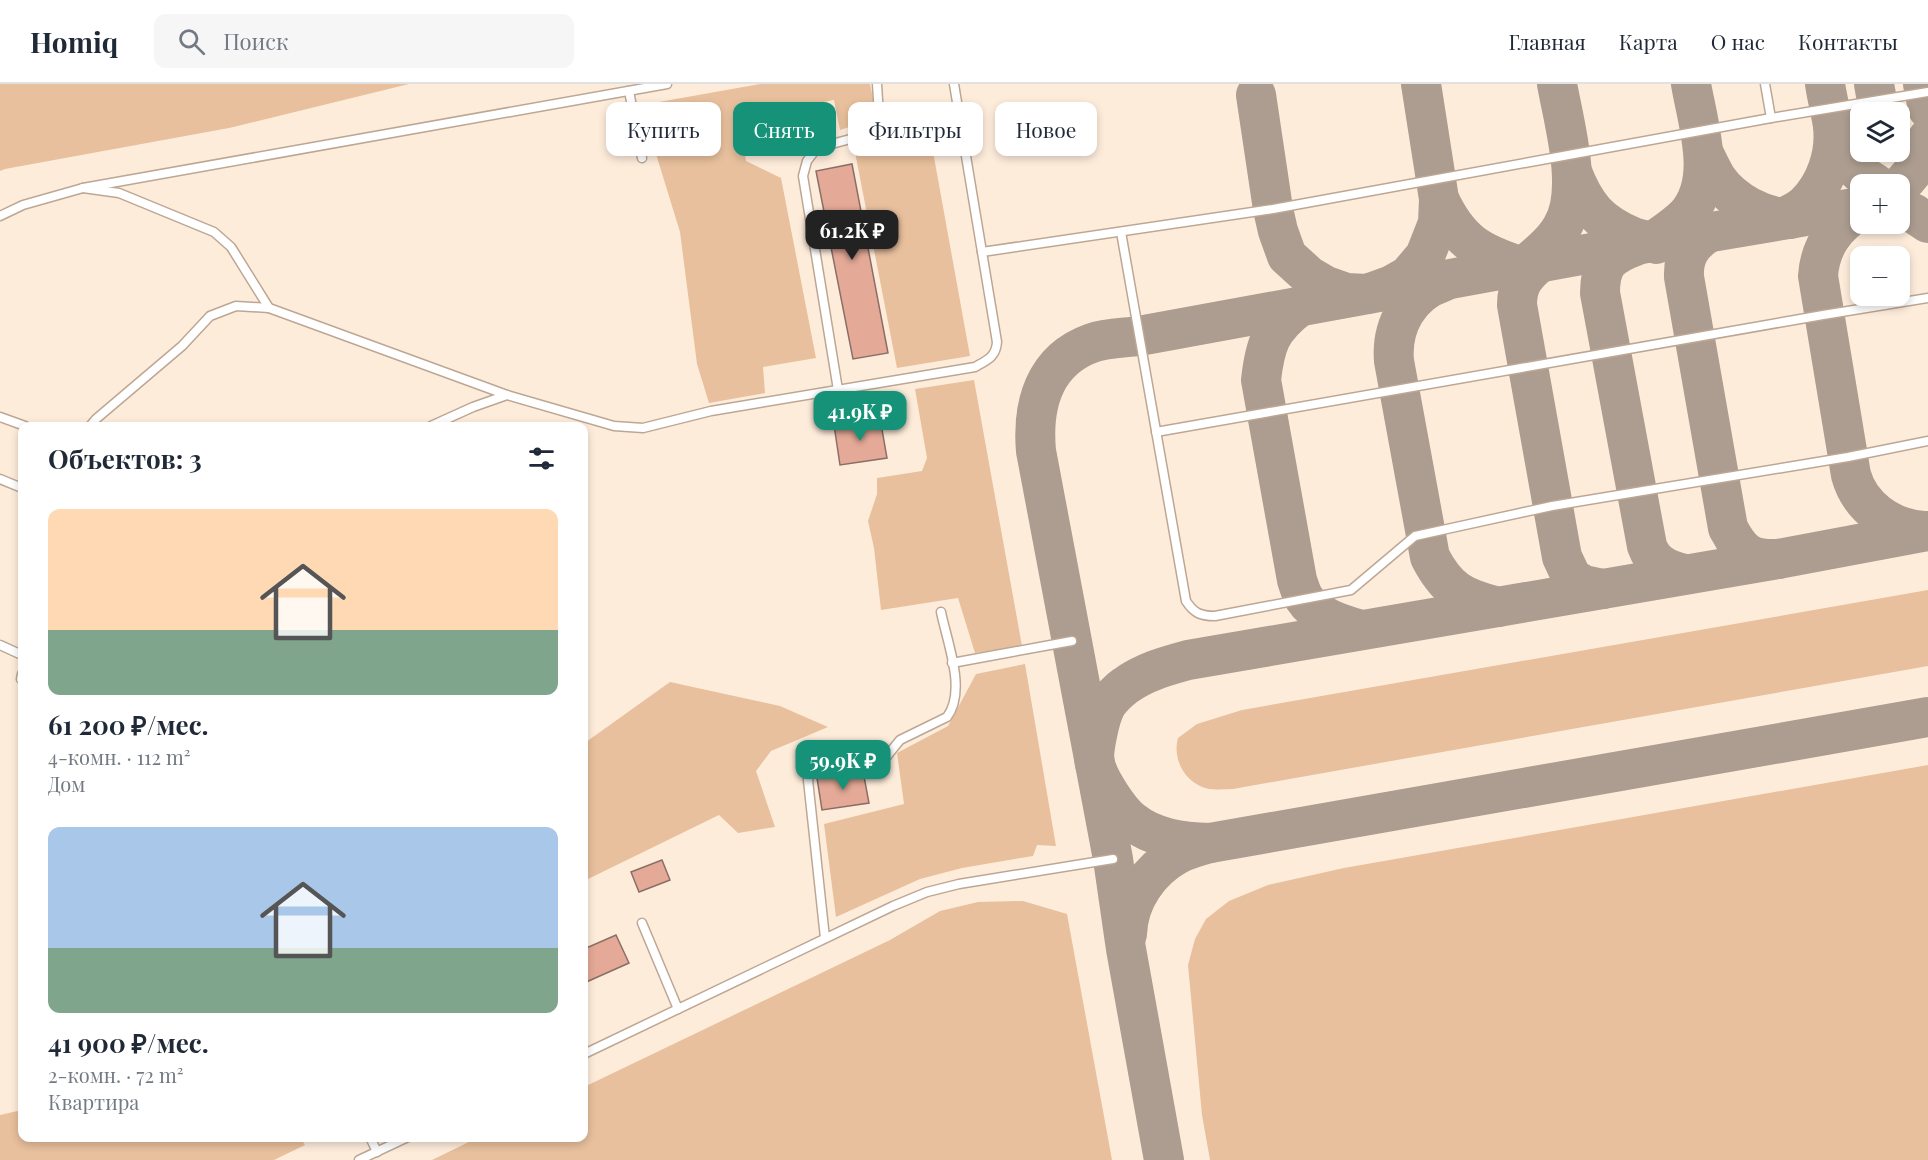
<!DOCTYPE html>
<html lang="ru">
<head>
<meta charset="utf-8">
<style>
  body { margin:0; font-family:"Playfair Display",serif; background:#f6f6f7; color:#1f2937; height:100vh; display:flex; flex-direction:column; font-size:22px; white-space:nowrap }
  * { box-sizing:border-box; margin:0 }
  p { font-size:20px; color:#747a83 }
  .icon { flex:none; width:33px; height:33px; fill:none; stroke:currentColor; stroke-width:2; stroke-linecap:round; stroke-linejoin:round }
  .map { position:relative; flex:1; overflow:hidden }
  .side { position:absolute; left:18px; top:338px; width:570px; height:720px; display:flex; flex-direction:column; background:#fff; border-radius:12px; box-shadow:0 3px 9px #0003 }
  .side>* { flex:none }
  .top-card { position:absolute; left:606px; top:18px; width:570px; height:54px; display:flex; gap:12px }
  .tools { position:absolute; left:1850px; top:18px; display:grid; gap:12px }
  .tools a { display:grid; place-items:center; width:60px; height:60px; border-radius:12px; background:#fff; box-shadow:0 3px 9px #0003; font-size:30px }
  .price { position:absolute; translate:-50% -51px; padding:0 14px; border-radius:12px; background:#169279; color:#fff; font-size:20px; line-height:39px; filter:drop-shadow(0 2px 3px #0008) }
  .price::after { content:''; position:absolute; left:50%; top:36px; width:18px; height:14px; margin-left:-9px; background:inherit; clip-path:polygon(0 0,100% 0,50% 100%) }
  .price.current { background:#222; color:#fff }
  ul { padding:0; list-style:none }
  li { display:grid; align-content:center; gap:12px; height:318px; padding:0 30px }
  li span { display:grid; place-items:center; height:186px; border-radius:12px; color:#555 }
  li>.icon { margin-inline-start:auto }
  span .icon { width:108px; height:108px; fill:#fffc; stroke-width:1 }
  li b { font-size:26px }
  h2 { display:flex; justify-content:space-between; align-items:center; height:72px; padding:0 30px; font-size:26px }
  .tag { padding:0 21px; border-radius:12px; background:#fff; box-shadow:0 3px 9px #0003; font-size:21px; line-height:54px }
  .tag.current { background:#169279; color:#fff }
  header { display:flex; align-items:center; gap:36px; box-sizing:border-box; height:84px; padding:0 30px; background:#fff; border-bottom:2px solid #e0e1e3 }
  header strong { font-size:28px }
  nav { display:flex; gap:33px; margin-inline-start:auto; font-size:21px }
  .search { width:420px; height:54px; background:#f6f6f7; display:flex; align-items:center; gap:15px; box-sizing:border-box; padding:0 21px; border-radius:12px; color:#747a83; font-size:22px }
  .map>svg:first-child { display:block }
  .green { fill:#e8c09d }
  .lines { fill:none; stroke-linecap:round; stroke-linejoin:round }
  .taxiway { stroke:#ac9d90; stroke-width:40 }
  .building { fill:#e4a997; stroke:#8a6f67; stroke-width:1.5 }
  .lane-casing { stroke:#bda794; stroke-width:11 }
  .lane { stroke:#fff; stroke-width:8 }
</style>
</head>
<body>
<header>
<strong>Homiq</strong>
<div class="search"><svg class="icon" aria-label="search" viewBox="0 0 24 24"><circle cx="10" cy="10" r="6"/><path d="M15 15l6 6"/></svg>Поиск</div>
<nav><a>Главная</a><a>Карта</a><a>О нас</a><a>Контакты</a></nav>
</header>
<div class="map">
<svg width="1928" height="1076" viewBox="0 0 1928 1076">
  <rect width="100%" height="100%" fill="#feecdb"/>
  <g class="green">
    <path d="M0,0H409L229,44L5,85L0,87Z"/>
    <path d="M760,0H870L874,19L859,40L840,46L834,16L775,27L776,55L744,62L746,77L781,94L816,274L763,283L765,309L709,319L697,280L680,148L648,44L647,33L659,18Z"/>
    <path d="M930,51L970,272L897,284L854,63Z"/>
    <path d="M974,296L1022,562L975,569L958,514L881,526L874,464L868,437L877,410V394L922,387L927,374L915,305Z"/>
    <path d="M1928,506V582L1233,705C1225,705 1217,706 1209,705C1185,700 1172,675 1178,654L1197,640L1242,626Z"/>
    <path d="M1025,580L1056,762L1037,761L1033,772L962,784L920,795L836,833L824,740L904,720L897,669L948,642L976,590Z"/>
    <path d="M670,598L780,622L828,643L771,667L756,687L775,743L738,749L719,731L584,797V657L586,658Z"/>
    <path d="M1928,681V1076H1210L1202,1031L1188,881L1195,855L1206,835L1229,817L1268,801L1344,784Z"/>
    <path d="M1023,817L1067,830L1112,1076H432L479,1053H584V1003L890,856L940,827L978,818Z"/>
    <path d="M22,1026V1053H300L305,1061L274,1076H0V1031Z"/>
  </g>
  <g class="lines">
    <g class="taxiway">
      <path d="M1874,0L1879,28"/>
      <path d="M1923,0L1928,25"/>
      <path d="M1256,11L1273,125L1278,147L1287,172L1309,192L1326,202L1346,209L1367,210L1392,201L1408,192L1425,172L1438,139L1439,115L1421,0"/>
      <path d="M1833,41C1842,71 1849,84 1876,100"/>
      <path d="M1704,70C1708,78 1712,87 1717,95C1733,118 1763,133 1790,135"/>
      <path d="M1572,88C1585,122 1599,139 1633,153C1640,156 1649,156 1656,160"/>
      <path d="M1899,103C1916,86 1921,77 1928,54"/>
      <path d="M1439,115C1459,158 1479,169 1523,183C1537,171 1553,159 1562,143C1584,107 1564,39 1557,0"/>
      <path d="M1899,124L1913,129L1928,139"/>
      <path d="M1860,126C1835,142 1820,162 1818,192L1851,391C1860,423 1889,444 1923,447"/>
      <path d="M1777,136C1787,132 1798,128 1806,120C1826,100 1836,70 1833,42C1831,28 1827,14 1825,0"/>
      <path d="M1708,149C1691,160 1683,172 1684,193L1728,444C1741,469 1750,476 1778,475"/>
      <path d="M1652,158C1664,150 1676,142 1686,132C1718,97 1698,41 1691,0"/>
      <path d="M1635,162C1609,172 1600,180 1600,209L1647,462C1653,480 1668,486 1685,490"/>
      <path d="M1538,180C1524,192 1517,201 1517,221L1562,473L1570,490L1575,496L1584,501L1603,505"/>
      <path d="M1443,198C1409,209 1391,242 1394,277L1430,473C1447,506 1462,514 1498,523"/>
      <path d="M1299,223C1270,245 1265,261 1261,296L1297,496C1299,502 1301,509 1304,514C1316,533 1341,540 1361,546"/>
      <path d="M1210,759L1928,633"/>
      <path d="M1127,850C1128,816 1149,786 1178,770C1188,765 1199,762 1210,759C1183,758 1154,755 1132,737C1119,727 1099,696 1095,680C1092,668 1100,633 1106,622C1110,615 1119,606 1125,602C1144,588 1166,582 1188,576L1778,475L1928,447"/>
      <path d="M1164,1076L1126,865L1113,775L1036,367C1032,321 1044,276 1092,259C1106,254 1124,254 1139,252L1652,158L1860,123"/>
    </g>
  </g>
  <g class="building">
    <path d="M852,80L888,269L853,275L816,87Z"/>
    <path d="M880,334L887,374L840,381L834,341Z"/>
    <path d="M863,687L869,719L822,726L817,694Z"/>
    <path d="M662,776L670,796L639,808L631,788Z"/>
    <path d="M616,851L629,879L584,899V865Z"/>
  </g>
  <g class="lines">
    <g class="lane-casing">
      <g id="lane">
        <path d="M1765,0L1771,34"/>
        <path d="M629,7L642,74"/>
        <path d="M83,104L119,109L214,148L231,163L269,224L507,311L614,342L643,344L711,327L975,283C987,276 996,273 997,258L954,0"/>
        <path d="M0,132L23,121L83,104L667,0"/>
        <path d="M1121,148L1186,517C1194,529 1200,532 1215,532L1351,506L1415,452L1552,422L1848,373L1928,357"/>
        <path d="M982,168L1273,125L1771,34L1928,8"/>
        <path d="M840,318L803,92L807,77L817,64L880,47L877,0"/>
        <path d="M0,333L25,342"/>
        <path d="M90,342L96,335L182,262L210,232L236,222L269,224"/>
        <path d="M431,342L473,323L507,311"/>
        <path d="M1156,348L1823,231L1928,214"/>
        <path d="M0,395L22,404"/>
        <path d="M0,561L22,571"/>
        <path d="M952,579L1072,557"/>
        <path d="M21,595L22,590"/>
        <path d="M642,839L678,925"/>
        <path d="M825,854L808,696L811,687L818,684L878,676L887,672L900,656L947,633C967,607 947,558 941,528"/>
        <path d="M584,970L893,822L927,808L959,800L1113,775"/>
        <path d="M370,1053L377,1068"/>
        <path d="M359,1076L408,1053"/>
      </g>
    </g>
    <use href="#lane" class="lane"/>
  </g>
</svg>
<div class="tools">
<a><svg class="icon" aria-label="layers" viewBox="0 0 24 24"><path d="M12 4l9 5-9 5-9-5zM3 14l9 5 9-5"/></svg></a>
<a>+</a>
<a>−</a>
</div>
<b class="price current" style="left:852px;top:177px">61.2K ₽</b>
<b class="price" style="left:860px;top:358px">41.9K ₽</b>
<b class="price" style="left:843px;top:707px">59.9K ₽</b>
<div class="top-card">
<a class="tag">Купить</a>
<a class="tag current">Снять</a>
<a class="tag">Фильтры</a>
<a class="tag">Новое</a>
</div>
<section class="side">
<h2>Объектов: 3<svg class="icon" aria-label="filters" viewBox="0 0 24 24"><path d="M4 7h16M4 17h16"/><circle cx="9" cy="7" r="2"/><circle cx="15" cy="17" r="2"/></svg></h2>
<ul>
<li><span style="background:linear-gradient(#ffd9b3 65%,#7fa58c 0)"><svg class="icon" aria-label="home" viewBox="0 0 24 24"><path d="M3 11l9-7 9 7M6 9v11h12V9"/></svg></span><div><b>61 200 ₽/мес.</b><p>4-комн. · 112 m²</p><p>Дом</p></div></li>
<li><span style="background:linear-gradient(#a9c7e8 65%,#7fa58c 0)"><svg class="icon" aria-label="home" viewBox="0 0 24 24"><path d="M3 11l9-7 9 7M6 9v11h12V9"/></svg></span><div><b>41 900 ₽/мес.</b><p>2-комн. · 72 m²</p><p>Квартира</p></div></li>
</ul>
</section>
</div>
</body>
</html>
